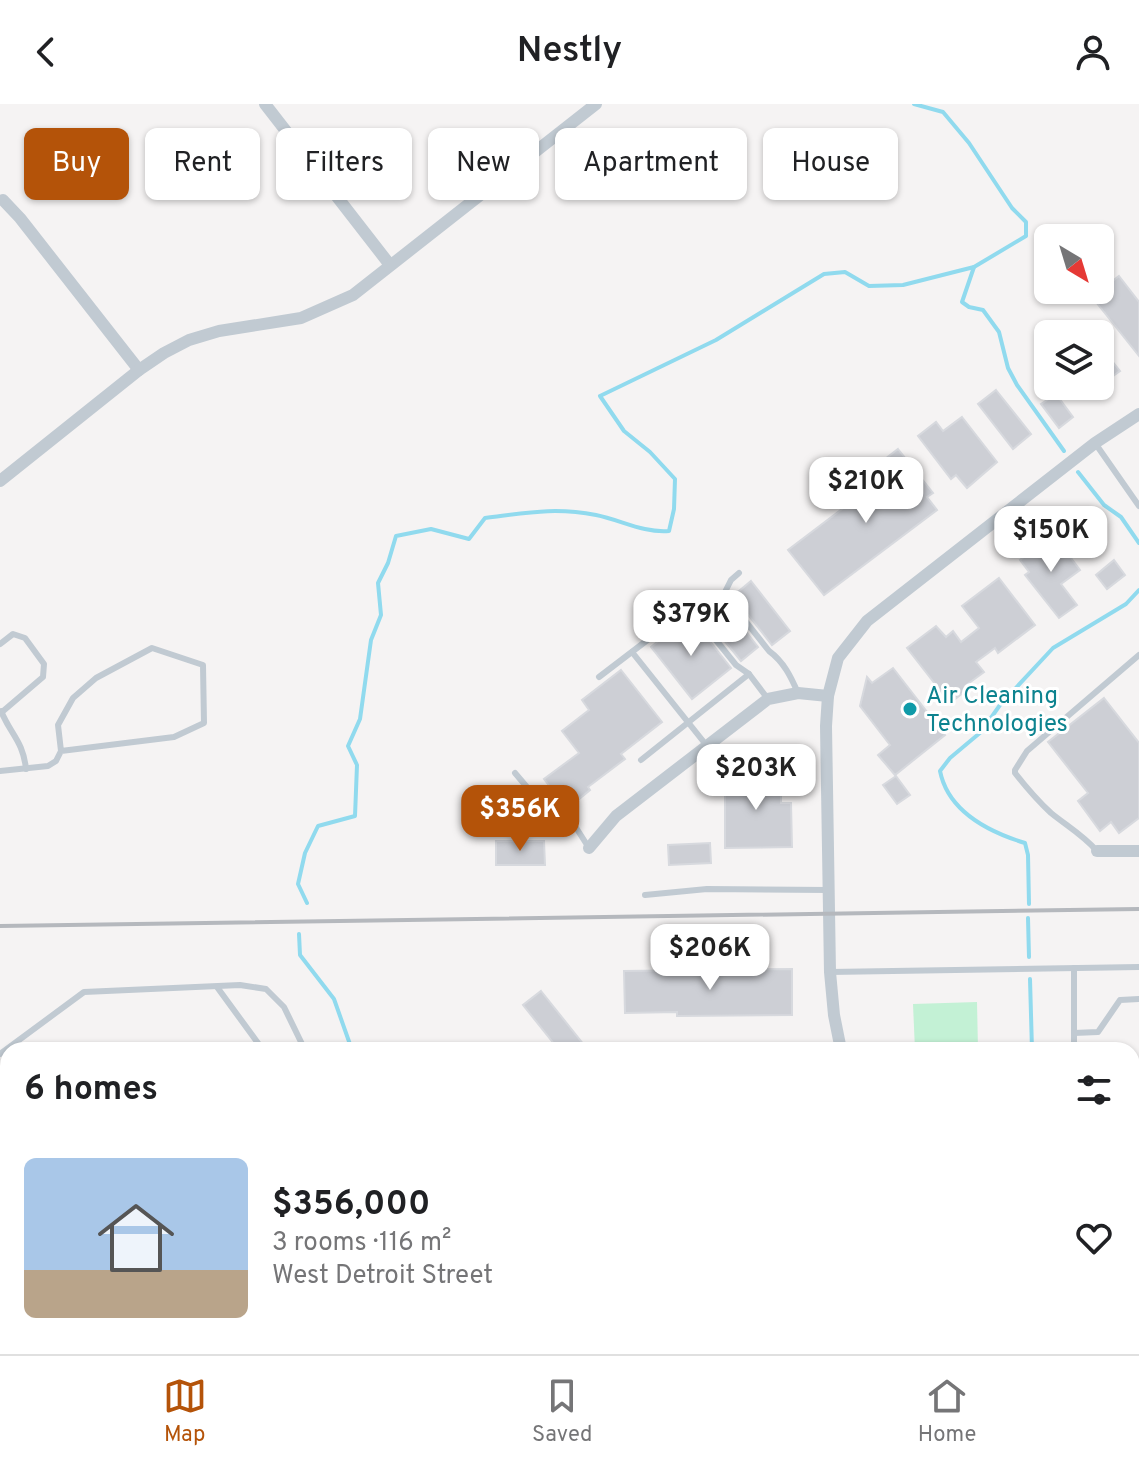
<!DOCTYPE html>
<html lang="en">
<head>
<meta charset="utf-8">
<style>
  body { margin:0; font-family:Overpass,sans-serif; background:#f6f6f6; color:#202124; height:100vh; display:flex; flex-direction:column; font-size:30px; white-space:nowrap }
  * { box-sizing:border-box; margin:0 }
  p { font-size:26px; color:#757577 }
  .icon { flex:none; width:44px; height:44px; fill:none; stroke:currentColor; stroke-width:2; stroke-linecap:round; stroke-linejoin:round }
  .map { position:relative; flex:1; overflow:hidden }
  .sheet { position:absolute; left:0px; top:938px; width:1140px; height:312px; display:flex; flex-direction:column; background:#fff; border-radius:24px 24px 0 0; box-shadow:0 2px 6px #0004 }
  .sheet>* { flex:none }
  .top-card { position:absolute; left:24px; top:24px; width:1092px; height:72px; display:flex; gap:16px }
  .needle { width:52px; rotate:142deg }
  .controls { position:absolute; left:1034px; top:120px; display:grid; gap:16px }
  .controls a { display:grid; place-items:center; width:80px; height:80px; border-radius:12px; background:#fff; box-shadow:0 2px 6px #0004; font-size:40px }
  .price { position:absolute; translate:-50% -68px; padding:0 18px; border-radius:16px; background:#fff; color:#222; font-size:26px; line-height:52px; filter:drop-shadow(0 2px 4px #0008) }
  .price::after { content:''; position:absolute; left:50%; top:48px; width:24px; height:18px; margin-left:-12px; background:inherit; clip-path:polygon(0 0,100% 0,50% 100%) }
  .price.current { background:#b45309; color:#fff }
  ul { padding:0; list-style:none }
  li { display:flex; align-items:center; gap:24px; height:200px; padding:0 24px }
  li span { display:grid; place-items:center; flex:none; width:224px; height:160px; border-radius:12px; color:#555 }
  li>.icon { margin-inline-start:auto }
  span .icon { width:96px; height:96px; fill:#fffc; stroke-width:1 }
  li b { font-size:34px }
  h2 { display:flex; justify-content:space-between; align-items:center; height:96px; padding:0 24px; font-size:34px }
  .tag { padding:0 28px; border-radius:12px; background:#fff; box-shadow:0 2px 6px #0004; font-size:28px; line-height:72px }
  .tag.current { background:#b45309; color:#fff }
  header { display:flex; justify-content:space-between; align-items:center; height:104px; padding:0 24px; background:#fff; font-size:36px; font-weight:600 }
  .dock { display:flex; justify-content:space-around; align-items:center; height:112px; border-top:2px solid #e0e0e0; background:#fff; font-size:22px; color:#757577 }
  .dock a { display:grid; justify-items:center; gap:4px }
  .dock .current { color:#b45309 }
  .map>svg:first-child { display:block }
  .green { fill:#c3f1d5 }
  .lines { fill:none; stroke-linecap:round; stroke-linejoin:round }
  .stream { stroke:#90daee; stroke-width:4 }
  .building { fill:#cdcfd5; stroke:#d7d9de; stroke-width:2 }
  .lane { stroke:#c1cad2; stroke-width:6 }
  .street { stroke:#c1cad2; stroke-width:12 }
  .primary { stroke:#b3c2d1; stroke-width:20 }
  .rail { stroke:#b5b8bd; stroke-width:4 }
  .culture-dot { fill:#0f9aa8; stroke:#fff; stroke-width:3 }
  .labels { text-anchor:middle; stroke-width:6; stroke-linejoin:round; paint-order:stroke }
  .culture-label { font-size:24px; fill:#0d838f; stroke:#fff; text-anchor:start }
</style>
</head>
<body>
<header><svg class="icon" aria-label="back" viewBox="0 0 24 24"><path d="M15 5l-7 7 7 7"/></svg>Nestly<svg class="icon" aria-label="person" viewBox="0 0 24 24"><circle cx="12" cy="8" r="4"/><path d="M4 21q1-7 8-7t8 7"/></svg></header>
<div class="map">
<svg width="1139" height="1250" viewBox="0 0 1139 1250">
  <rect width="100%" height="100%" fill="#f5f3f3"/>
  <g class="green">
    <path d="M977,898L978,946H915L913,900Z"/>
    <path d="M806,1242H945L943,1250H812Z"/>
  </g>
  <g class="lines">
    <g class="stream">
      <path d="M974,163L962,198L969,203L983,206L999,228L1008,264L1017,281L1064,347"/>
      <path d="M1078,368L1104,401L1121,413L1139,439"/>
      <path d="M307,799L298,780L305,749L318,722L355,712L357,661L348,642L360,615L371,536L381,511L378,479L388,459L396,432L431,425L469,435L485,414C526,409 554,403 596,411C621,416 643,429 669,427L674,405L675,375L650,348L624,327L600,292L716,236L824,170L845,168L869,182L903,181L974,163L1026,132V118L1012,104L969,39L943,8L914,0"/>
      <path d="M1029,800L1028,751L1025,739C989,728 948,707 940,667L950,654L981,628L1000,601L1053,544L1126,500L1139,486"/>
      <path d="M1028,814L1029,853"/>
      <path d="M299,830L300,851L334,895L352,946"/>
      <path d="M1030,875L1032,946"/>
      <path d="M347,1242L352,1250"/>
      <path d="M1070,1242L1074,1250"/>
    </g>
  </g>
  <g class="building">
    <path d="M1119,172L1139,198V252L1092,193Z"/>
    <path d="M1100,242L1120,267L1100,281Z"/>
    <path d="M996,286L1031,330L1013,345L978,300Z"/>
    <path d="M1056,290L1073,313L1059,324L1041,300Z"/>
    <path d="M962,313L997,358L967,384L956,371L951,375L918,332L936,318L943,327Z"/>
    <path d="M898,345L933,389L927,393L937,406L824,491L788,446L888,370L880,359Z"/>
    <path d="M1053,430L1080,466L1061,480L1077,501L1059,514L1025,471L1029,468L1020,456Z"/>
    <path d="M1114,456L1125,471L1107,485L1096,471Z"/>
    <path d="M999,474L1035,521L998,549L995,544L976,558L984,568L965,582L968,585L950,599L907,544L936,522L946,533L953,527L961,538L979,524L962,502Z"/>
    <path d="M751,477L790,527L772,541L733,492Z"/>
    <path d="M723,498L758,543L741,557L705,513Z"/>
    <path d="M690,512L731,564L692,595L651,543Z"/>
    <path d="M893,564L945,631L895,671L878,651L890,641L860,602L867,573L872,579Z"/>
    <path d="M621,566L662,618L621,650L625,655L588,683L590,686L567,705L544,675L579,649L562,627L589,606L582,596Z"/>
    <path d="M1104,594L1139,639V714L1119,729L1111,718L1100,727L1078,697L1088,689L1048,638Z"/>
    <path d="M781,670V699H791L792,743L725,744V671Z"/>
    <path d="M896,672L910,691L897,700L883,681Z"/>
    <path d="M496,737H544L545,761H496Z"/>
    <path d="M710,739L711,759L669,761L668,741Z"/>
    <path d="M792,865V911L677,912V908L625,909L624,867Z"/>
    <path d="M541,887L588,946H559L523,901Z"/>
  </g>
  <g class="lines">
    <g class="lane">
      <path d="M1095,339L1139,402"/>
      <path d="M739,469L731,476L725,488L728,495L769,547C784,558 791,573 798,589"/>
      <path d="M708,498L698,507L699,515L736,561L749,570L768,595"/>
      <path d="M0,540L13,530L25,534L44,560L43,573L2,608"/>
      <path d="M632,548L707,642"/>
      <path d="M599,573L654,531"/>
      <path d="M1,607C11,631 23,637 26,665"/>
      <path d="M641,656L749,570"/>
      <path d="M0,667L48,662L56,657L61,647L58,621L73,594L96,574L152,544L203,561L204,619L174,633L61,647"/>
      <path d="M515,669L554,715L575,722L589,744"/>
      <path d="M1097,747C1083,731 1067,722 1051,709C1038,697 1026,683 1015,669V666L1027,647L1139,551"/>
      <path d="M645,791L707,785L828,786"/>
      <path d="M1074,864V946"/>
      <path d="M830,868L1139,863"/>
      <path d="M217,883L263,946"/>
      <path d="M1074,929L1098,928L1120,896L1139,895"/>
      <path d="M0,950L84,888L240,881L266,885L284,903L302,940L301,946"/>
      <path d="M1132,1117H1139"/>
      <path d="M1132,1188H1139"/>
      <path d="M311,1242L318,1250"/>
      <path d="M433,1242L439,1250"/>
      <path d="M549,1242L555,1250"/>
      <path d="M1111,1242L1116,1250"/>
      <path d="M471,1250L481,1242"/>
      <path d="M588,1250L598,1242"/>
      <path d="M1128,1250L1139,1241"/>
    </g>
    <g class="street">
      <path d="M265,0L390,161"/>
      <path d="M3,96L20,114L139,266"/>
      <path d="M0,377L139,266L164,249L189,236L219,227L301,214L353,191L596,0"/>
      <path d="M828,592L826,622L830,868L834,911L841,946"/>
      <path d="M589,744L616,712L768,595L798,589L828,592L838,554L867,517L1095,339L1139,310"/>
      <path d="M1097,747H1139"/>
      <path d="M0,1232L8,1226"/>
      <path d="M294,1250L304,1242"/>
      <path d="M650,1250L660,1242"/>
    </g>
    <g class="primary">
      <path d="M0,1164L8,1175"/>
      <path d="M60,1242L66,1250"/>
    </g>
    <path class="rail" d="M0,822L1139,805"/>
  </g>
  <circle class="culture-dot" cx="910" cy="605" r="8"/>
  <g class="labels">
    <g class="culture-label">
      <text x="926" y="599">Air Cleaning<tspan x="926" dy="28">Technologies</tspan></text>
    </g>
  </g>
</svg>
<div class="controls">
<a><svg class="needle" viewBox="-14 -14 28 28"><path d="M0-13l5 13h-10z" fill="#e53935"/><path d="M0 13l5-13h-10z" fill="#757577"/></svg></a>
<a><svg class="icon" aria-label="layers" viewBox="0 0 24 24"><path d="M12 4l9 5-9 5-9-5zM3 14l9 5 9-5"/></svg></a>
</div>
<b class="price" style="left:866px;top:421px">$210K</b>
<b class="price" style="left:1051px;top:470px">$150K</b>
<b class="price" style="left:691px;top:554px">$379K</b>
<b class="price" style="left:756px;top:708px">$203K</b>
<b class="price current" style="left:520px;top:749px">$356K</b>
<b class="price" style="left:710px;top:888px">$206K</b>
<div class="top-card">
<a class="tag current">Buy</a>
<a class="tag">Rent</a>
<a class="tag">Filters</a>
<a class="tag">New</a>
<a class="tag">Apartment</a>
<a class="tag">House</a>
</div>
<section class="sheet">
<h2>6 homes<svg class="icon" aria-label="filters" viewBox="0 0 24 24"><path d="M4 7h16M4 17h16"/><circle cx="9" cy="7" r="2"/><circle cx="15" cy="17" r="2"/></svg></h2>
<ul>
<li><span style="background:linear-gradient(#a9c7e8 70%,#b9a48a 0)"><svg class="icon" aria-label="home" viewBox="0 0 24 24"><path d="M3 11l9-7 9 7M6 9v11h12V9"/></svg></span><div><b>$356,000</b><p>3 rooms · 116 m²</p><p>West Detroit Street</p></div><svg class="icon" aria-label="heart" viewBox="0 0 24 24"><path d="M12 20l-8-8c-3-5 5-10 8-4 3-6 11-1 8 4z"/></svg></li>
</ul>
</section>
</div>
<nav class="dock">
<a class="current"><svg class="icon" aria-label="map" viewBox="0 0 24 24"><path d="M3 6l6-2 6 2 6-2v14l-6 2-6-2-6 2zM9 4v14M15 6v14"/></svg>Map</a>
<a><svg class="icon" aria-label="saved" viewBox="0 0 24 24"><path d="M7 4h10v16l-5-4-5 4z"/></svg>Saved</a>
<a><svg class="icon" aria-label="home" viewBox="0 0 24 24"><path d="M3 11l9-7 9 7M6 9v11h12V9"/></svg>Home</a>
</nav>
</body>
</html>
